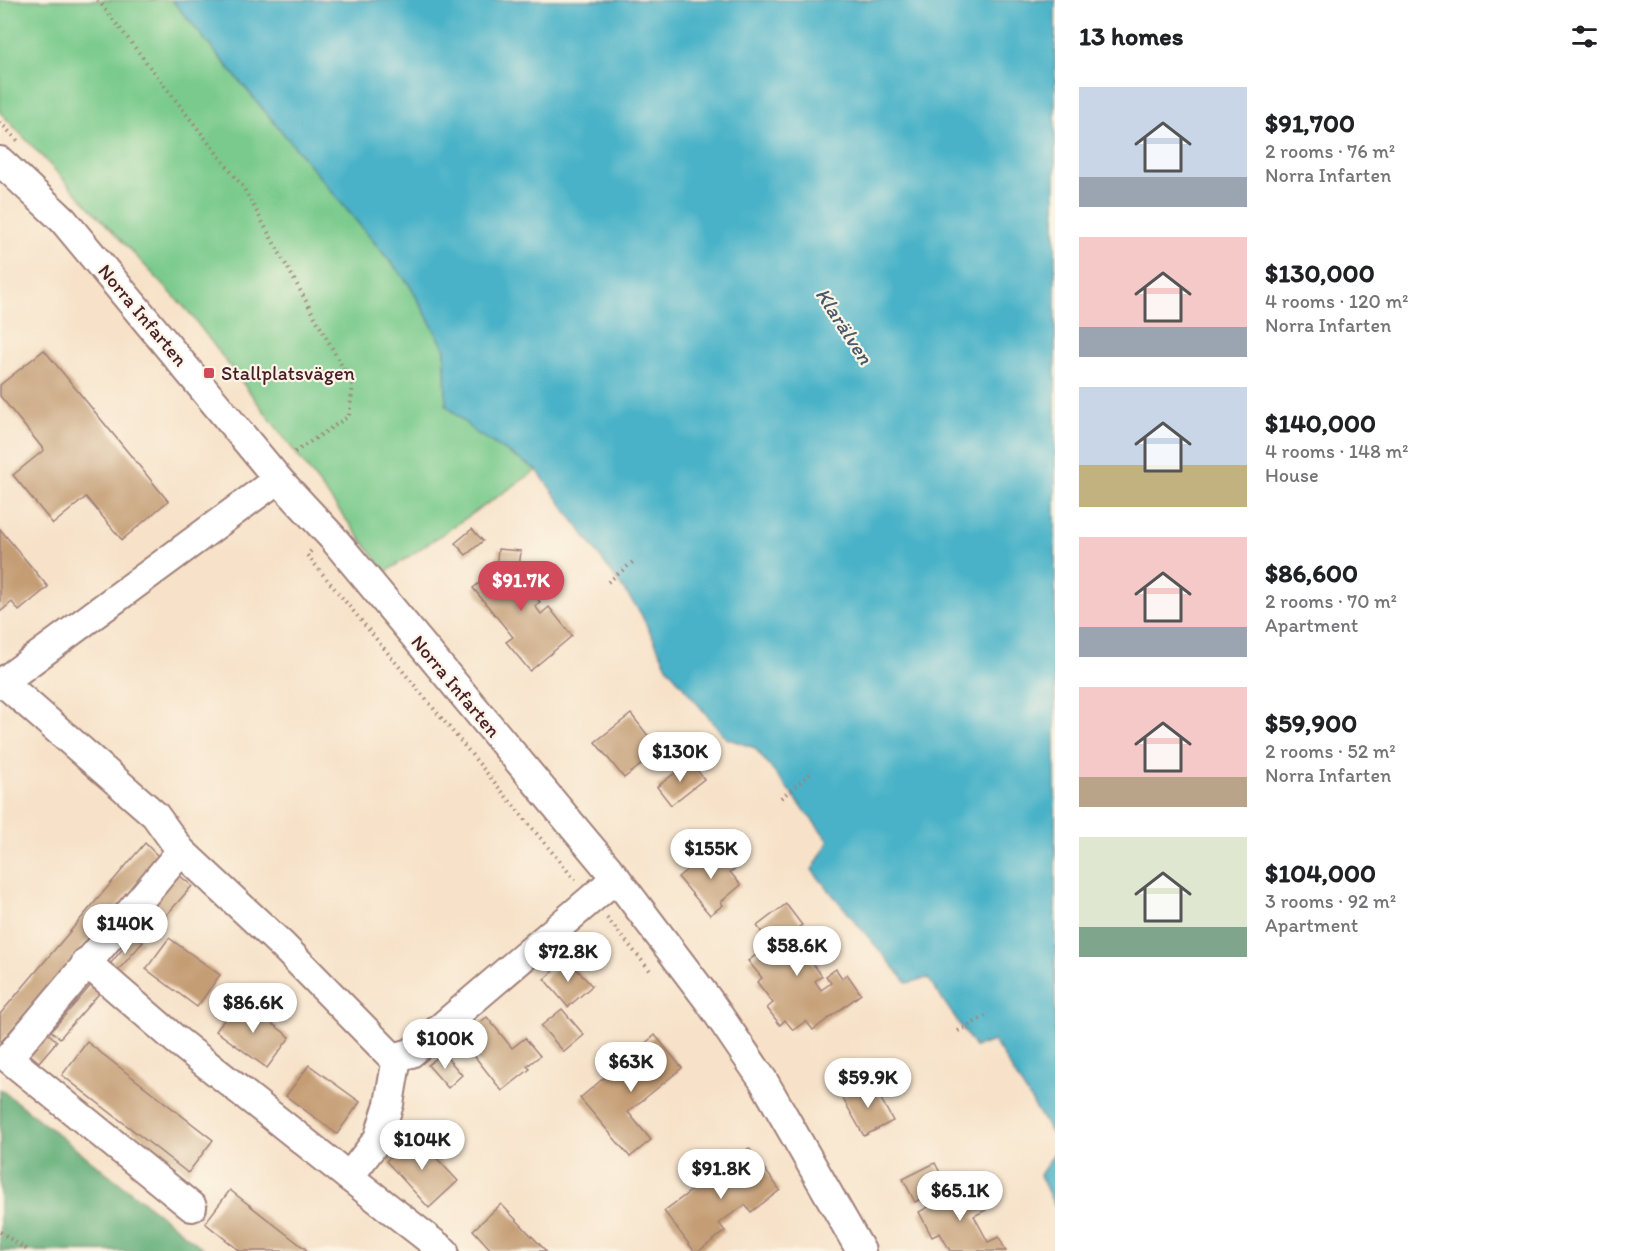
<!DOCTYPE html>
<html lang="en">
<head>
<meta charset="utf-8">
<style>
  body { margin:0; font-family:Itim,sans-serif; background:#f2f2f2; color:#202124; height:100vh; display:flex; flex-direction:column; font-size:22px; white-space:nowrap }
  * { box-sizing:border-box; margin:0 }
  p { font-size:20px; color:#757577 }
  .icon { flex:none; width:33px; height:33px; fill:none; stroke:currentColor; stroke-width:2; stroke-linecap:round; stroke-linejoin:round }
  .map { position:relative; flex:1; overflow:hidden }
  .drawer { display:flex; flex-direction:column; background:#fff; width:570px }
  .drawer>* { flex:none }
  .price { position:absolute; translate:-50% -51px; padding:0 14px; border-radius:21px; background:#fff; color:#222; font-size:20px; line-height:39px; filter:drop-shadow(0 2px 3px #0008) }
  .price::after { content:''; position:absolute; left:50%; top:36px; width:18px; height:14px; margin-left:-9px; background:inherit; clip-path:polygon(0 0,100% 0,50% 100%) }
  .price.selected { background:#d1495b; color:#fff }
  ul { padding:0; list-style:none }
  li { display:flex; align-items:center; gap:18px; height:150px; padding:0 24px }
  li span { display:grid; place-items:center; flex:none; width:168px; height:120px; border-radius:0px; color:#555 }
  li>.icon { margin-inline-start:auto }
  span .icon { width:72px; height:72px; fill:#fffc; stroke-width:1 }
  li b { font-size:26px }
  h2 { display:flex; justify-content:space-between; align-items:center; height:72px; padding:0 24px; font-size:26px }
  main { display:flex; flex:1; min-height:0 }
  .map>svg:first-child { display:block }
  .green { fill:#79ca8c; stroke:#62745c; stroke-width:1.5 }
  .forest { fill:#62ae78; stroke:#566652; stroke-width:1.5 }
  .water { fill:#4ab2c8; stroke:#4a687a; stroke-width:1.5 }
  .building { fill:#c49d74 }
  .lines { fill:none; stroke-linecap:round; stroke-linejoin:round }
  .minor-casing { stroke:#a0807a; stroke-width:32 }
  .path { stroke:#a0807a; stroke-width:4; stroke-dasharray:1.5 4.5; stroke-linecap:butt }
  .minor { stroke:#fff; stroke-width:28 }
  .poi-dot { fill:#d1495b; stroke:#fcf5e5; stroke-width:2 }
  .labels { text-anchor:middle; stroke-width:4.5; stroke-linejoin:round; paint-order:stroke }
  .street-label { font-size:20px; fill:#4a1f2b; stroke:#fcf5e5 }
  .poi-label { font-size:20px; fill:#4a1f2b; stroke:#fcf5e5; text-anchor:start }
  .water-label { font-size:21px; font-style:italic; fill:#4a5a6a; stroke:#fcf5e5 }
</style>
</head>
<body>
<main>
<div class="map">
<svg width="1055" height="1251" viewBox="0 0 1055 1251">
  <rect width="100%" height="100%" fill="#fcf5e5"/>
  <filter id="ink" filterUnits="userSpaceOnUse"><feTurbulence type="fractalNoise" baseFrequency=".0167" numOctaves="2"/><feDisplacementMap in="SourceGraphic" scale="12" xChannelSelector="R" yChannelSelector="G"/><feConvolveMatrix kernelMatrix="1 2 1 2 8 2 1 2 1" color-interpolation-filters="sRGB"/></filter>
  <filter id="wash" filterUnits="userSpaceOnUse"><feTurbulence type="fractalNoise" baseFrequency=".008" numOctaves="4" result="noise"/><feDisplacementMap in="SourceGraphic" scale="24" xChannelSelector="R" yChannelSelector="G"/><feGaussianBlur stdDeviation="1.35" result="paint"/><feColorMatrix in="noise" values="0 0 0 0 0 0 0 0 0 0 0 0 0 0 0 0 0 1.4 0 .05"/><feComposite in="paint" operator="in"/></filter>
  <g filter="url(#wash)">
    <rect width="100%" height="100%" fill="#f7e2c9"/>
    <path class="green" d="M0,0H172L409,284L445,349L446,405L476,433L537,470L386,572L188,311L0,112Z"/>
    <path class="forest" d="M0,1089L206,1251H0Z"/>
    <g class="water">
      <path d="M172,0H1055V1139L994,1041L975,1047L928,978L907,983L812,870L829,841L755,748L726,738L668,668L640,612L537,470L476,433L446,405L445,349L409,284Z"/>
      <path d="M1055,1152V1207L1040,1175Z"/>
    </g>
    <g id="blocks">
      <g class="building">
        <path d="M44,350L168,501L122,540L86,497L53,524L13,475L44,450L0,396V385Z"/>
        <path d="M0,529L48,587L19,611L12,602L0,612Z"/>
        <path d="M472,529L483,541L466,555L455,543Z"/>
        <path d="M498,549L521,551L518,576L540,602L535,606L541,614L549,607L572,636L530,671L506,642L513,637L473,588L496,569Z"/>
        <path d="M631,714L653,742L644,749L651,757L624,778L595,742Z"/>
        <path d="M690,761L704,779L671,805L657,787Z"/>
        <path d="M145,843L159,857L0,1043V1014Z"/>
        <path d="M717,845L736,868L730,872L741,885L721,902L723,905L710,915L678,877Z"/>
        <path d="M178,874L192,886L149,935L135,923Z"/>
        <path d="M786,904L802,925L790,933L822,976L815,981L821,990L831,983L826,976L836,969L842,978L847,974L861,994L813,1030L806,1021L793,1030L785,1020L780,1025L767,1008L773,1003L757,982L762,978L748,961L771,944L757,926Z"/>
        <path d="M134,935L143,942L114,975L106,969Z"/>
        <path d="M169,938L220,975L197,1007L146,969Z"/>
        <path d="M567,959L592,986L568,1007L544,979Z"/>
        <path d="M94,982L103,989L60,1038L51,1031Z"/>
        <path d="M239,999L290,1037L267,1068L216,1031Z"/>
        <path d="M562,1009L584,1035L564,1052L541,1026Z"/>
        <path d="M487,1017L512,1048L525,1038L540,1056L527,1066L530,1069L502,1091L460,1038Z"/>
        <path d="M44,1030L57,1041L39,1062L26,1051Z"/>
        <path d="M655,1035L682,1068L628,1112L651,1140L630,1157L580,1098Z"/>
        <path d="M87,1042L213,1140L188,1173L62,1075Z"/>
        <path d="M443,1053L462,1075L448,1088L428,1065Z"/>
        <path d="M309,1065L360,1102L337,1134L286,1096Z"/>
        <path d="M871,1081L893,1121L864,1136L842,1097Z"/>
        <path d="M415,1135L458,1181L429,1208L386,1161Z"/>
        <path d="M749,1148L780,1190L751,1212L745,1205L719,1223L725,1231L699,1251H694L664,1211Z"/>
        <path d="M935,1163L947,1186L915,1202L903,1179Z"/>
        <path d="M973,1184L986,1210L974,1216L988,1242L999,1237L1006,1251H950L940,1233L932,1237L919,1212L941,1200L940,1197L956,1188L957,1192Z"/>
        <path d="M230,1190L308,1251H240L205,1223Z"/>
        <path d="M501,1204L546,1251H492L473,1230Z"/>
      </g>
    </g>
  </g>
  <g filter="url(#ink)">
    <use href="#blocks" fill-opacity="0" stroke="#a0807a" stroke-width="1.5"/>
    <g class="lines">
      <g class="minor-casing">
        <g id="minor">
          <path d="M0,161L63,220L278,479L332,537L616,878L709,1001L763,1080L861,1251"/>
          <path d="M3,682L155,815L181,851L283,946L389,1054L397,1057L411,1053L616,878"/>
          <path d="M0,684L278,479"/>
          <path d="M181,851L8,1058L192,1207"/>
          <path d="M86,962L175,1039L349,1177L378,1139L389,1104L397,1057"/>
          <path d="M349,1177L444,1251"/>
        </g>
      </g>
      <g class="path">
        <path d="M98,0L243,187L353,386L349,416L292,454"/>
        <path d="M0,122L18,141"/>
        <path d="M311,551L307,555L575,880"/>
        <path d="M608,582L633,562"/>
        <path d="M781,798L811,773"/>
        <path d="M607,918L652,973"/>
        <path d="M958,1031L986,1016"/>
        <path d="M0,1232L29,1251"/>
      </g>
      <use href="#minor" class="minor"/>
    </g>
  </g>
  <rect class="poi-dot" x="203" y="367" width="12" height="12" rx="3"/>
  <g class="labels">
    <g class="street-label">
      <text transform="translate(143 315) rotate(50)" y="7">Norra Infarten</text>
      <text transform="translate(456 686) rotate(50)" y="7">Norra Infarten</text>
    </g>
    <g class="poi-label">
      <text x="221" y="380">Stallplatsvägen</text>
    </g>
    <g class="water-label">
      <text transform="translate(844 326) rotate(57)" y="7">Klarälven</text>
    </g>
  </g>
</svg>
<b class="price selected" style="left:521px;top:612px">$91.7K</b>
<b class="price" style="left:680px;top:783px">$130K</b>
<b class="price" style="left:711px;top:880px">$155K</b>
<b class="price" style="left:125px;top:955px">$140K</b>
<b class="price" style="left:797px;top:977px">$58.6K</b>
<b class="price" style="left:568px;top:983px">$72.8K</b>
<b class="price" style="left:253px;top:1034px">$86.6K</b>
<b class="price" style="left:445px;top:1070px">$100K</b>
<b class="price" style="left:631px;top:1093px">$63K</b>
<b class="price" style="left:868px;top:1109px">$59.9K</b>
<b class="price" style="left:422px;top:1171px">$104K</b>
<b class="price" style="left:721px;top:1200px">$91.8K</b>
<b class="price" style="left:960px;top:1222px">$65.1K</b>
</div>
<section class="drawer">
<h2>13 homes<svg class="icon" aria-label="filters" viewBox="0 0 24 24"><path d="M4 7h16M4 17h16"/><circle cx="9" cy="7" r="2"/><circle cx="15" cy="17" r="2"/></svg></h2>
<ul>
<li><span style="background:linear-gradient(#c9d6e8 75%,#9aa5b1 0)"><svg class="icon" aria-label="home" viewBox="0 0 24 24"><path d="M3 11l9-7 9 7M6 9v11h12V9"/></svg></span><div><b>$91,700</b><p>2 rooms · 76 m²</p><p>Norra Infarten</p></div></li>
<li><span style="background:linear-gradient(#f6c9c9 75%,#9aa5b1 0)"><svg class="icon" aria-label="home" viewBox="0 0 24 24"><path d="M3 11l9-7 9 7M6 9v11h12V9"/></svg></span><div><b>$130,000</b><p>4 rooms · 120 m²</p><p>Norra Infarten</p></div></li>
<li><span style="background:linear-gradient(#c9d6e8 65%,#c2b280 0)"><svg class="icon" aria-label="home" viewBox="0 0 24 24"><path d="M3 11l9-7 9 7M6 9v11h12V9"/></svg></span><div><b>$140,000</b><p>4 rooms · 148 m²</p><p>House</p></div></li>
<li><span style="background:linear-gradient(#f6c9c9 75%,#9aa5b1 0)"><svg class="icon" aria-label="home" viewBox="0 0 24 24"><path d="M3 11l9-7 9 7M6 9v11h12V9"/></svg></span><div><b>$86,600</b><p>2 rooms · 70 m²</p><p>Apartment</p></div></li>
<li><span style="background:linear-gradient(#f6c9c9 75%,#b9a48a 0)"><svg class="icon" aria-label="home" viewBox="0 0 24 24"><path d="M3 11l9-7 9 7M6 9v11h12V9"/></svg></span><div><b>$59,900</b><p>2 rooms · 52 m²</p><p>Norra Infarten</p></div></li>
<li><span style="background:linear-gradient(#dfe7d0 75%,#7fa58c 0)"><svg class="icon" aria-label="home" viewBox="0 0 24 24"><path d="M3 11l9-7 9 7M6 9v11h12V9"/></svg></span><div><b>$104,000</b><p>3 rooms · 92 m²</p><p>Apartment</p></div></li>
</ul>
</section>
</main>
</body>
</html>
